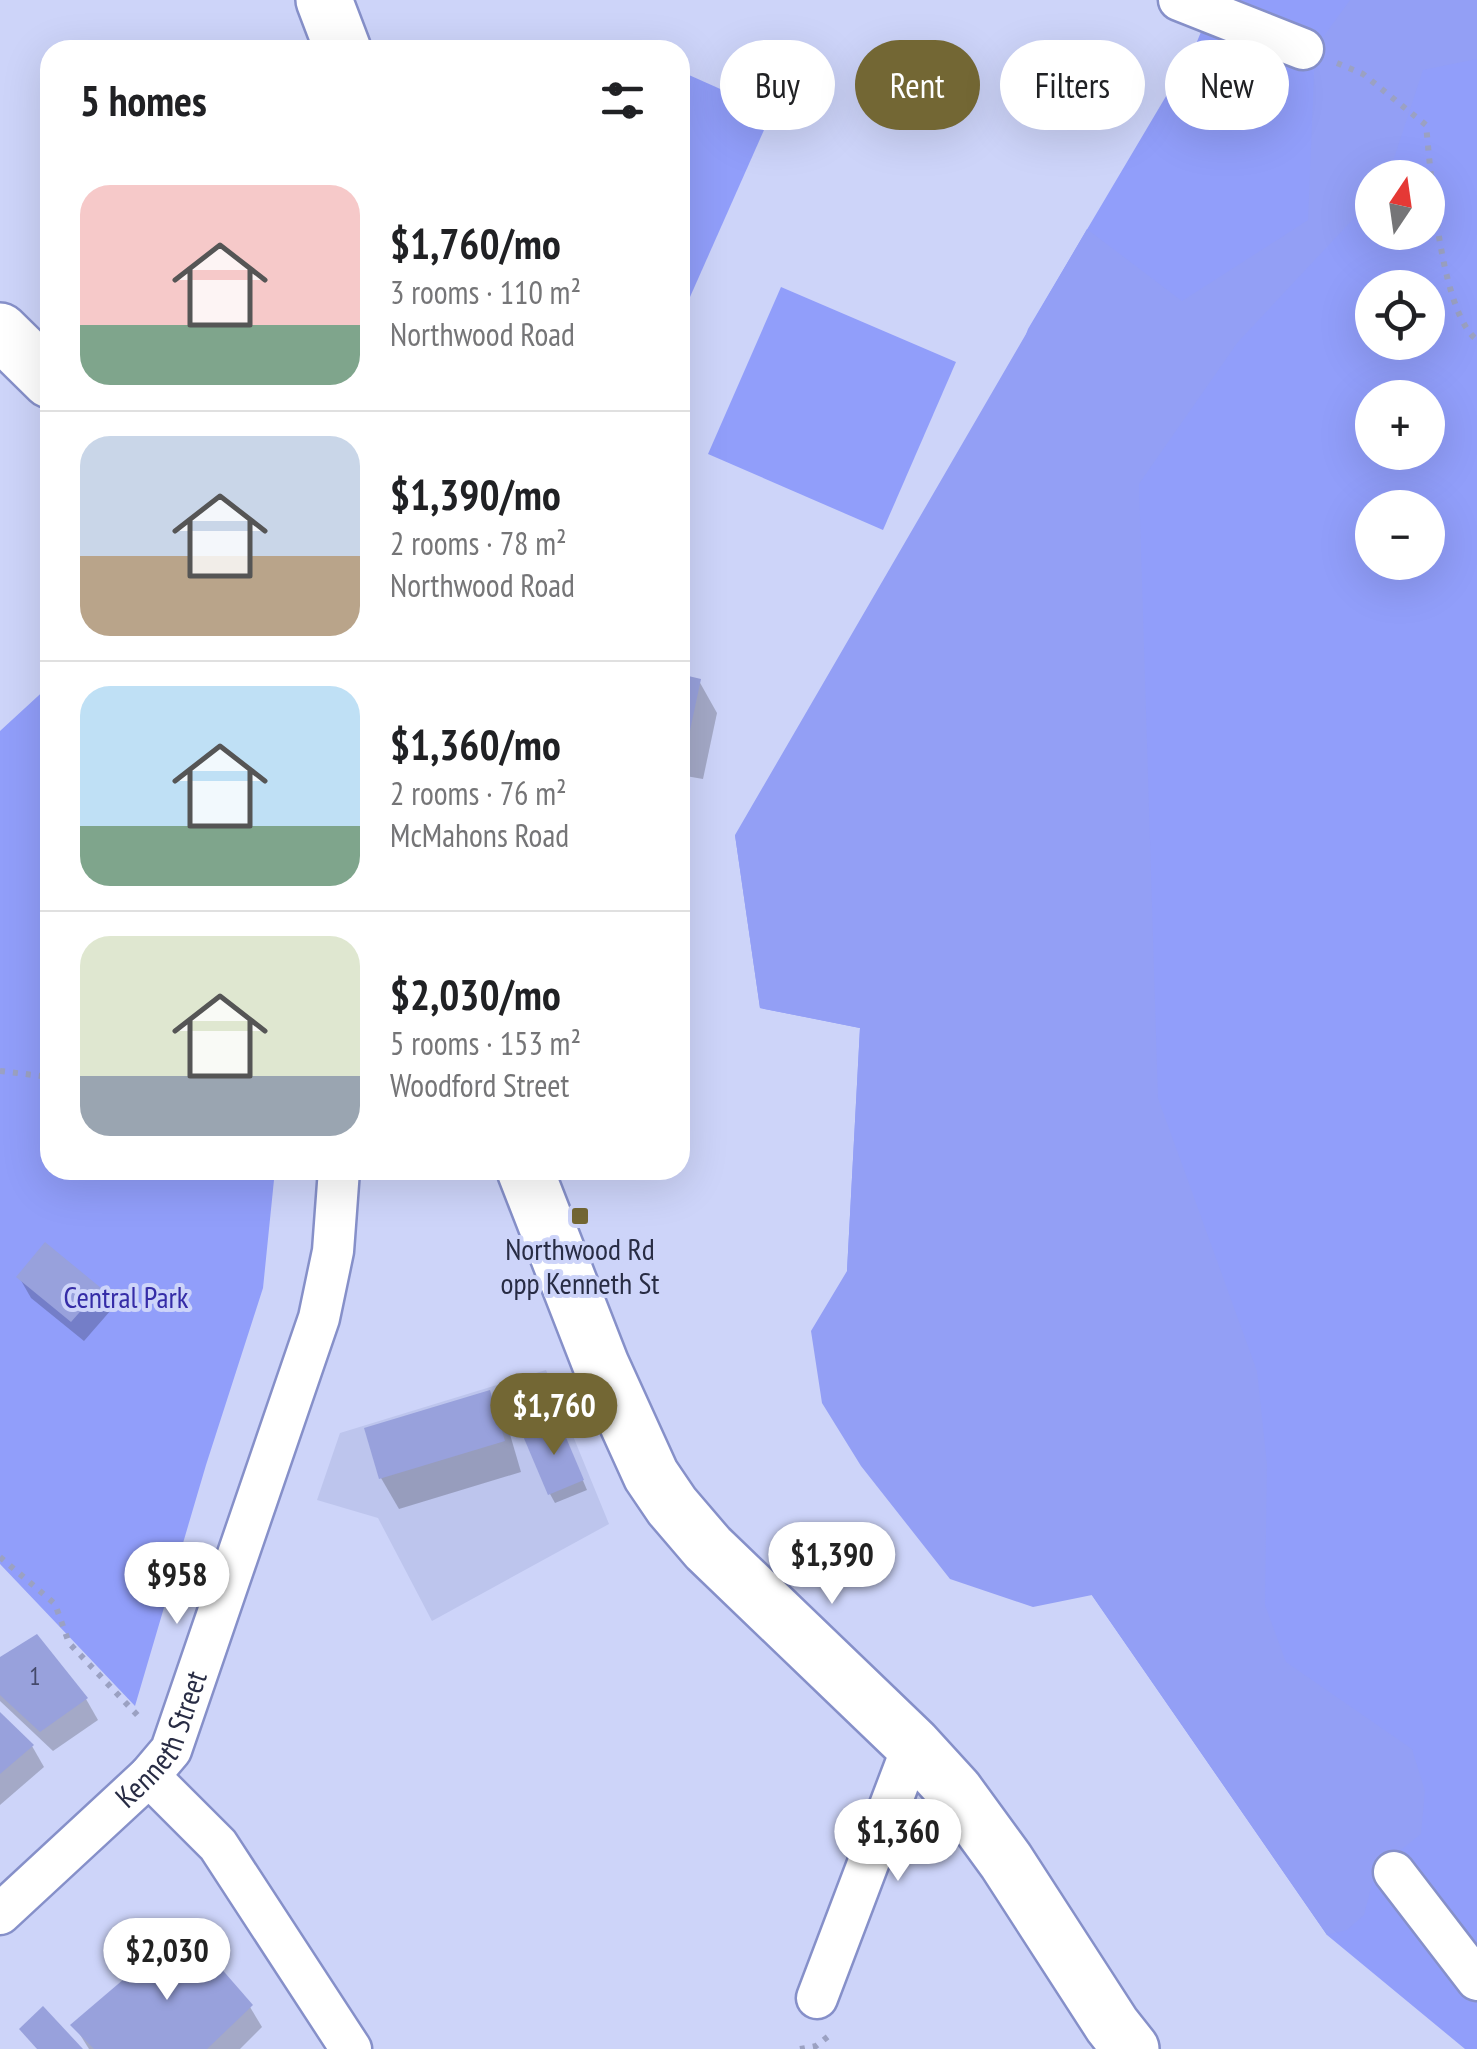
<!DOCTYPE html>
<html lang="en">
<head>
<meta charset="utf-8">
<style>
  body { margin:0; font-family:"PT Sans Narrow",sans-serif; background:#f2f2f2; color:#202124; height:100vh; display:flex; flex-direction:column; font-size:38px; white-space:nowrap }
  * { box-sizing:border-box; margin:0 }
  p { font-size:32px; color:#757577 }
  .icon { flex:none; width:55px; height:55px; fill:none; stroke:currentColor; stroke-width:2; stroke-linecap:round; stroke-linejoin:round }
  .map { position:relative; flex:1; overflow:hidden }
  .details { position:absolute; left:40px; top:40px; width:650px; height:1140px; display:flex; flex-direction:column; background:#fff; border-radius:30px; box-shadow:0 10px 40px #0002 }
  .details>* { flex:none }
  .top-card { position:absolute; left:720px; top:40px; width:605px; height:90px; display:flex; gap:20px }
  .needle { width:65px; rotate:13deg }
  .tools { position:absolute; left:1355px; top:160px; display:grid; gap:20px }
  .tools a { display:grid; place-items:center; width:90px; height:90px; border-radius:50%; background:#fff; box-shadow:0 10px 40px #0002; font-size:50px }
  .price { position:absolute; translate:-50% -85px; padding:0 22px; border-radius:35px; background:#fff; color:#222; font-size:32px; line-height:65px; filter:drop-shadow(0 2px 5px #0008) }
  .price::after { content:''; position:absolute; left:50%; top:60px; width:30px; height:22px; margin-left:-15px; background:inherit; clip-path:polygon(0 0,100% 0,50% 100%) }
  .price.active { background:#736734; color:#fff }
  ul { padding:0; list-style:none }
  li { display:flex; align-items:center; gap:30px; height:250px; padding:0 40px }
  li+li { border-top:2px solid #e0e0e0 }
  li span { display:grid; place-items:center; flex:none; width:280px; height:200px; border-radius:30px; color:#555 }
  li>.icon { margin-inline-start:auto }
  span .icon { width:120px; height:120px; fill:#fffc; stroke-width:1 }
  li b { font-size:42px }
  h2 { display:flex; justify-content:space-between; align-items:center; height:120px; padding:0 40px; font-size:42px }
  .chip { padding:0 35px; border-radius:45px; background:#fff; box-shadow:0 10px 40px #0002; font-size:35px; line-height:90px }
  .chip.active { background:#736734; color:#fff }
  .map>svg:first-child { display:block }
  .built { fill:#bdc5ed }
  .green { fill:#919efa; fill-rule:evenodd }
  .forest { fill:#939ff5 }
  .shadow { fill:#0003 }
  .building { fill:#98a1dc }
  .lines { fill:none; stroke-linecap:round; stroke-linejoin:round }
  .street-casing { stroke:#8690c9; stroke-width:45 }
  .secondary-casing { stroke:#8690c9; stroke-width:60 }
  .path { stroke:#9ba1c2; stroke-width:6; stroke-dasharray:5 8; stroke-linecap:butt }
  .street { stroke:#fff; stroke-width:40 }
  .secondary { stroke:#fff; stroke-width:55 }
  .poi-dot { fill:#736734; stroke:#cdd4f9; stroke-width:4 }
  .labels { text-anchor:middle; stroke-width:8; stroke-linejoin:round; paint-order:stroke }
  .number-label { font-size:25px; fill:#44496a }
  .poi-label { font-size:30px; fill:#282c44; stroke:#cdd4f9 }
  .park-label { font-size:30px; fill:#352ca7; stroke:#cdd4f9 }
  .street-label { font-size:30px; fill:#282c44; stroke:#cdd4f9 }
</style>
</head>
<body>
<div class="map">
<svg width="1477" height="2049" viewBox="0 0 1477 2049">
  <rect width="100%" height="100%" fill="#cdd4f9"/>
  <path class="built" d="M546,1370L609,1524L432,1621L378,1518L317,1500L340,1433Z"/>
  <g class="green">
    <path d="M1214,0H1477V2049H1465L1327,1935L1091,1594L847,1271L860,1028L760,1008L735,835L845,849L1028,329L1194,49ZM1372,178H1428V232H1372ZM1372,288H1428V342H1372ZM1372,398H1428V452H1372ZM1372,508H1428V562H1372Z"/>
    <path d="M680,71L772,112L690,297L680,293Z"/>
    <path d="M781,287L956,362L883,530L708,454Z"/>
    <path d="M50,685V1170H275L263,1288L206,1465L135,1706L0,1564V731Z"/>
  </g>
  <path class="forest" d="M1350,0H1477V59L1423,70L1388,177L1372,178V199L1238,342L1139,484L1158,1098L1257,1371L1267,1464L1265,1605L1286,1662L1412,1749L1425,1791L1421,1834L1376,1870L1364,1915L1347,1930L1327,1935L1092,1595L1033,1607L950,1579L861,1466L822,1403L811,1331L847,1271L860,1028L760,1008L735,835L1087,229L1182,301L1308,220L1315,48Z"/>
  <g class="shadow">
    <path d="M680,677L699,681L717,713L703,779L680,775Z"/>
    <path d="M19,1277L99,1289L111,1310L84,1341L31,1298Z"/>
    <path d="M489,1393L507,1424L521,1472L399,1509L381,1478L367,1430Z"/>
    <path d="M563,1434L587,1490L555,1503L550,1494Z"/>
    <path d="M0,1660L86,1699L98,1720L53,1751L0,1701Z"/>
    <path d="M0,1715L32,1746L44,1767L0,1805Z"/>
    <path d="M250,2007L262,2027L240,2049H89L74,2025Z"/>
  </g>
  <g class="building">
    <path d="M680,674L701,679L686,749L680,748Z"/>
    <path d="M45,1242L101,1288L71,1322L16,1277Z"/>
    <path d="M490,1390L505,1441L379,1479L364,1428Z"/>
    <path d="M559,1421L584,1480L548,1495L523,1436Z"/>
    <path d="M37,1634L88,1698L40,1732L0,1695V1657Z"/>
    <path d="M0,1712L34,1745L0,1774Z"/>
    <path d="M185,1927L253,2005L207,2049H94L70,2025Z"/>
    <path d="M43,2006L83,2049H37L19,2029Z"/>
  </g>
  <g class="lines">
    <g class="street-casing">
      <g id="street">
        <path d="M1179,0L1303,49"/>
        <path d="M149,1776L218,1845L351,2049"/>
        <path d="M1394,1872L1477,1980"/>
        <path id="s1" d="M0,1914L149,1776L171,1750L319,1318L333,1251L339,1170"/>
        <path d="M817,1998L913,1745"/>
      </g>
    </g>
    <g class="secondary-casing">
      <g id="secondary">
        <path d="M324,0L343,50"/>
        <path d="M0,331L50,380"/>
        <path d="M525,1170L601,1365L651,1475L672,1506L708,1548L913,1745L955,1791L1006,1861L1112,2025L1131,2049"/>
      </g>
    </g>
    <g class="path">
      <path d="M1337,63L1363,74L1426,125C1431,173 1440,311 1477,340"/>
      <path d="M0,1071L50,1077"/>
      <path d="M0,1557L55,1604L69,1643L142,1720"/>
      <path d="M800,2049L816,2046L830,2035"/>
    </g>
    <use href="#street" class="street"/>
    <use href="#secondary" class="secondary"/>
  </g>
  <rect class="poi-dot" x="570" y="1206" width="20" height="20" rx="5"/>
  <g class="labels">
    <g class="number-label">
      <text x="35" y="1685">1</text>
    </g>
    <g class="poi-label">
      <text x="580" y="1260">Northwood Rd<tspan x="580" dy="34">opp Kenneth St</tspan></text>
    </g>
    <g class="park-label">
      <text x="126" y="1308">Central Park</text>
    </g>
    <g class="street-label">
      <text dy="10" stroke="none"><textPath href="#s1" startOffset="242">Kenneth Street</textPath></text>
    </g>
  </g>
</svg>
<div class="tools">
<a><svg class="needle" viewBox="-14 -14 28 28"><path d="M0-13l5 13h-10z" fill="#e53935"/><path d="M0 13l5-13h-10z" fill="#757577"/></svg></a>
<a><svg class="icon" aria-label="locate" viewBox="0 0 24 24"><circle cx="12" cy="12" r="6"/><path d="M12 2v4M12 18v4M2 12h4M18 12h4"/></svg></a>
<a>+</a>
<a>−</a>
</div>
<b class="price active" style="left:554px;top:1458px">$1,760</b>
<b class="price" style="left:832px;top:1607px">$1,390</b>
<b class="price" style="left:177px;top:1627px">$958</b>
<b class="price" style="left:898px;top:1884px">$1,360</b>
<b class="price" style="left:167px;top:2003px">$2,030</b>
<div class="top-card">
<a class="chip">Buy</a>
<a class="chip active">Rent</a>
<a class="chip">Filters</a>
<a class="chip">New</a>
</div>
<section class="details">
<h2>5 homes<svg class="icon" aria-label="filters" viewBox="0 0 24 24"><path d="M4 7h16M4 17h16"/><circle cx="9" cy="7" r="2"/><circle cx="15" cy="17" r="2"/></svg></h2>
<ul>
<li><span style="background:linear-gradient(#f6c9c9 70%,#7fa58c 0)"><svg class="icon" aria-label="home" viewBox="0 0 24 24"><path d="M3 11l9-7 9 7M6 9v11h12V9"/></svg></span><div><b>$1,760/mo</b><p>3 rooms · 110 m²</p><p>Northwood Road</p></div></li>
<li><span style="background:linear-gradient(#c9d6e8 60%,#b9a48a 0)"><svg class="icon" aria-label="home" viewBox="0 0 24 24"><path d="M3 11l9-7 9 7M6 9v11h12V9"/></svg></span><div><b>$1,390/mo</b><p>2 rooms · 78 m²</p><p>Northwood Road</p></div></li>
<li><span style="background:linear-gradient(#bfe0f5 70%,#7fa58c 0)"><svg class="icon" aria-label="home" viewBox="0 0 24 24"><path d="M3 11l9-7 9 7M6 9v11h12V9"/></svg></span><div><b>$1,360/mo</b><p>2 rooms · 76 m²</p><p>McMahons Road</p></div></li>
<li><span style="background:linear-gradient(#dfe7d0 70%,#9aa5b1 0)"><svg class="icon" aria-label="home" viewBox="0 0 24 24"><path d="M3 11l9-7 9 7M6 9v11h12V9"/></svg></span><div><b>$2,030/mo</b><p>5 rooms · 153 m²</p><p>Woodford Street</p></div></li>
</ul>
</section>
</div>
</body>
</html>
